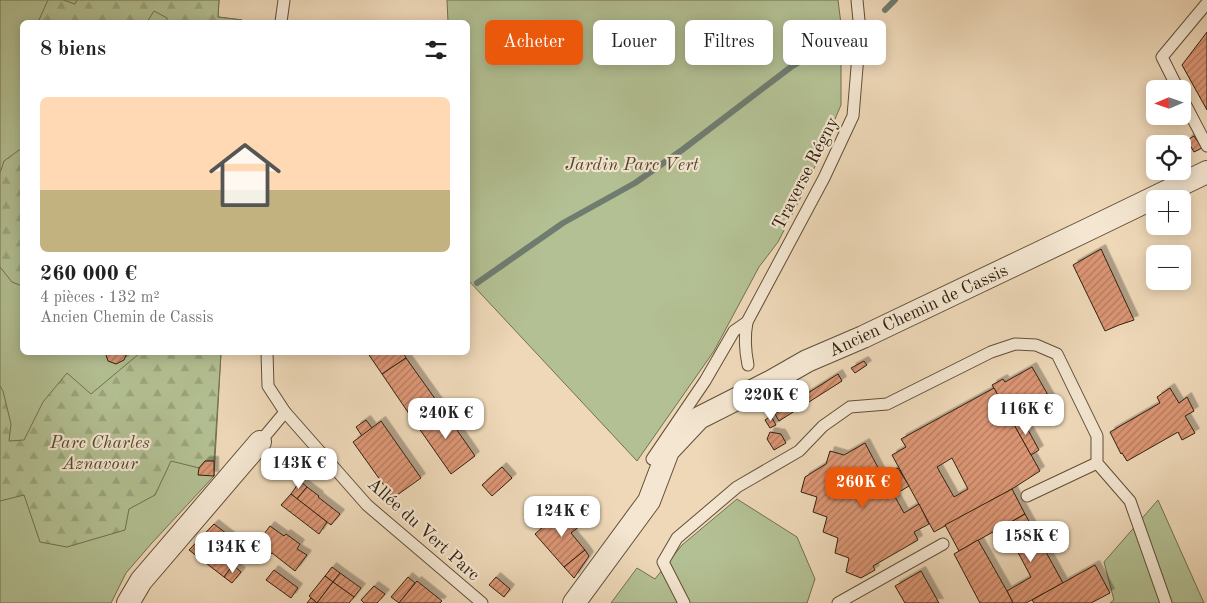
<!DOCTYPE html>
<html lang="fr">
<head>
<meta charset="utf-8">
<style>
  body { margin:0; font-family:"Old Standard TT",serif; background:#f6f6f6; color:#222; height:100vh; display:flex; flex-direction:column; font-size:19px; white-space:nowrap }
  * { box-sizing:border-box; margin:0 }
  p { font-size:16px; color:#767676 }
  .icon { flex:none; width:28px; height:28px; fill:none; stroke:currentColor; stroke-width:2; stroke-linecap:round; stroke-linejoin:round }
  .map { position:relative; flex:1; overflow:hidden }
  .side { position:absolute; left:20px; top:20px; width:450px; height:335px; display:flex; flex-direction:column; background:#fff; border-radius:8px; box-shadow:0 2px 12px #0003 }
  .side>* { flex:none }
  .guide { position:absolute; left:485px; top:20px; width:475px; height:45px; display:flex; gap:10px }
  .needle { width:32px; rotate:268deg }
  .tools { position:absolute; left:1146px; top:80px; display:grid; gap:10px }
  .tools a { display:grid; place-items:center; width:45px; height:45px; border-radius:8px; background:#fff; box-shadow:0 2px 12px #0003; font-size:25px }
  .price { position:absolute; translate:-50% -42px; padding:0 11px; border-radius:10px; background:#fff; color:#222; font-size:16px; line-height:32px; filter:drop-shadow(0 1px 2px #0008) }
  .price::after { content:''; position:absolute; left:50%; top:30px; width:15px; height:11px; margin-left:-8px; background:inherit; clip-path:polygon(0 0,100% 0,50% 100%) }
  .price.current { background:#ea580c; color:#fff }
  ul { padding:0; list-style:none }
  li { display:grid; align-content:center; gap:10px; height:265px; padding:0 20px }
  li+li { border-top:1px solid #e0e0e0 }
  li span { display:grid; place-items:center; height:155px; border-radius:8px; color:#555 }
  li>.icon { margin-inline-start:auto }
  span .icon { width:90px; height:90px; fill:#fffc; stroke-width:1 }
  li b { font-size:21px }
  h2 { display:flex; justify-content:space-between; align-items:center; height:60px; padding:0 20px; font-size:21px }
  .tag { padding:0 18px; border-radius:8px; background:#fff; box-shadow:0 2px 12px #0003; font-size:18px; line-height:45px }
  .tag.current { background:#ea580c; color:#fff }
  .map>svg:first-child { display:block }
  .green { fill:#b3c093; stroke:#727050 }
  .forest { fill:url(#forest-firs); stroke:#727050 }
  .lines { fill:none; stroke-linecap:round; stroke-linejoin:round }
  .stream { stroke:#6f7c70; stroke-width:6 }
  .building { fill:url(#building-hatch); stroke:#31210e; fill-rule:evenodd; filter:url(#shadow) }
  .service-casing { stroke:#604f38; stroke-width:13 }
  .minor-casing { stroke:#604f38; stroke-width:24 }
  .service { stroke:#f4e6d1; stroke-width:11 }
  .minor { stroke:#f4e6d1; stroke-width:22 }
  .labels { text-anchor:middle; stroke-width:4.5; stroke-linejoin:round; paint-order:stroke }
  .park-label { font-size:18px; font-style:italic; fill:#52492f; stroke:#f4e6d1 }
  .street-label { font-size:18px; fill:#31210e; stroke:#f4e6d1 }
</style>
</head>
<body>
<div class="map">
<svg width="1207" height="603" viewBox="0 0 1207 603">
  <defs>
    <pattern id="forest-firs" width="22" height="20" patternUnits="userSpaceOnUse" patternTransform="scale(1.25)"><rect width="22" height="20" fill="#b3c093"/><path d="M5 1l3.5 6h-7zM16 11l3.5 6h-7z" fill="#9aa57e"/></pattern>
    <pattern id="building-hatch" width="6" height="6" patternUnits="userSpaceOnUse" patternTransform="scale(1.25)"><rect width="6" height="6" fill="#dc9675"/><path d="M-1 1l2-2M0 6l6-6M5 7l2-2" fill="none" stroke="#b37a5e"/></pattern>
    <filter id="shadow"><feDropShadow dx="4.5" dy="-4.5" stdDeviation="0" flood-color="#0004"/></filter>
  </defs>
  <rect width="100%" height="100%" fill="#eed8b8"/>
  <filter id="stains"><feTurbulence type="fractalNoise" baseFrequency=".004" numOctaves="4"/><feColorMatrix values="0 0 0 0 .2 0 0 0 0 .09 0 0 0 0 .02 0 0 0 .5 -.17"/></filter>
  <radialGradient id="worn" r=".72"><stop offset=".6" stop-color="#630" stop-opacity="0"/><stop offset="1" stop-color="#630" stop-opacity=".3"/></radialGradient>
  <g class="green">
    <path d="M0,0H219L218,17L242,20V22H22V352L221,353L214,476L151,544L126,573L111,603H0Z"/>
    <path d="M447,0H838L841,24V105L807,185L778,242L759,267L714,351L637,461L468,280V22H448Z"/>
    <path d="M737,499L797,537L815,579L807,603H611L637,568L655,579L682,545Z"/>
    <path d="M1158,500L1204,603H1110L1114,600L1104,562Z"/>
  </g>
  <g class="forest">
    <path d="M48,0H63L75,4L77,0H219L218,17L242,20V22H167V18L154,11L147,22H38Z"/>
    <path d="M22,148V286L12,282L0,267V173L4,161Z"/>
    <path d="M140,353H221L214,461H205L199,468L171,461L155,495L129,509L125,530L67,547L40,542L24,495L0,501V386L3,391L11,424L9,441L24,440L43,402L67,373L91,394Z"/>
  </g>
  <g class="lines">
    <g class="stream">
      <path d="M885,10L895,0"/>
      <path d="M477,283L563,223L635,183L682,150L791,67L829,45"/>
    </g>
  </g>
  <g class="building">
    <path d="M1207,32V110L1182,65Z"/>
    <path d="M1194,136L1202,148L1194,152L1187,140Z"/>
    <path d="M1101,249L1134,320L1119,325L1105,331L1073,265Z"/>
    <path d="M105,352H126L127,353L124,360L116,364L108,361Z"/>
    <path d="M367,352H403L406,358L382,374Z"/>
    <path d="M406,358L441,407L416,424L382,374Z"/>
    <path d="M864,361L867,365L855,373L851,368Z"/>
    <path d="M1032,367L1056,409L1026,425L1014,408L1007,411L992,385L1003,379L1005,382Z"/>
    <path d="M838,374L842,381L779,421L775,414Z"/>
    <path d="M994,388L1040,471L1012,489L934,532L892,455L906,447L901,439ZM952,458L968,489L954,497L937,467Z"/>
    <path d="M1170,388L1179,403L1187,397L1194,411L1185,416L1195,433L1182,440L1178,432L1127,461L1122,453L1121,454L1110,432L1160,403L1157,397Z"/>
    <path d="M441,407L475,456L451,474L416,424Z"/>
    <path d="M771,416L776,425L770,428L765,420Z"/>
    <path d="M1021,417L1039,450L1031,455L1012,421Z"/>
    <path d="M366,420L372,428L362,436L356,427Z"/>
    <path d="M381,421L421,478L393,498L353,442Z"/>
    <path d="M770,432L781,434L786,443L774,450L767,439Z"/>
    <path d="M865,443L883,477L898,468L909,486L894,495L904,513L919,504L929,524L914,532L918,540L873,566L875,570L861,578L846,572L849,558L835,553L838,538L823,532L827,517L813,512L817,497L801,492L805,477L826,464L830,451L844,455Z"/>
    <path d="M205,461H214V476L198,475L199,468Z"/>
    <path d="M502,467L512,478L492,496L482,485Z"/>
    <path d="M300,481L307,487L297,499L291,494Z"/>
    <path d="M307,487L319,496L318,497L340,514L331,525L297,499Z"/>
    <path d="M1012,489L1025,514L959,551L945,525Z"/>
    <path d="M291,494L327,522L319,534L281,505Z"/>
    <path d="M565,508L581,525L571,533L585,550L564,567L535,534Z"/>
    <path d="M1025,514L1063,583L1026,603H1013L1007,591L1031,577L1004,526Z"/>
    <path d="M214,524L249,551L235,567L233,565L224,577L189,550Z"/>
    <path d="M270,526L284,536L286,534L300,544L297,549L307,555L295,571L272,553L270,555L256,545Z"/>
    <path d="M978,540L1007,591L1013,603H980L954,554Z"/>
    <path d="M585,550L589,556L574,578L564,567Z"/>
    <path d="M233,565L241,572L232,583L224,577Z"/>
    <path d="M1095,565L1110,593L1091,603H1034L1032,600Z"/>
    <path d="M332,567L340,573L333,582L325,576Z"/>
    <path d="M274,570L298,588L291,598L266,580Z"/>
    <path d="M921,571L939,603H905L895,586Z"/>
    <path d="M340,573L361,588L354,597L333,582Z"/>
    <path d="M325,576L333,582L317,603L309,596Z"/>
    <path d="M408,577L415,583L399,603L391,597Z"/>
    <path d="M496,577L510,589L504,597L489,585Z"/>
    <path d="M417,581L442,601L440,603H399Z"/>
    <path d="M333,582L354,597L349,603H317Z"/>
    <path d="M374,586L385,594L377,603H364L361,600Z"/>
    <path d="M311,598L317,603H307Z"/>
  </g>
  <g class="lines">
    <g class="service-casing">
      <g id="service">
        <path d="M281,22L284,0"/>
        <path d="M1178,89L1162,57L1207,3"/>
        <path d="M1182,98L1207,146"/>
        <path d="M747,322C744,338 745,350 748,365"/>
        <path d="M285,412L367,505L482,603"/>
        <path d="M260,442L285,412L268,386L267,352"/>
        <path d="M652,459L705,381L734,331L747,322L824,178L853,116L860,31L857,0"/>
        <path d="M1027,496L1097,463"/>
        <path d="M684,603L663,562L677,538L737,487L799,451L823,426L850,407L887,404L991,352L1015,344L1036,345L1057,354L1097,436V463L1130,501L1166,603"/>
        <path d="M838,603L943,544"/>
      </g>
    </g>
    <g class="minor-casing">
      <g id="minor">
        <path d="M128,603L141,581L260,442"/>
        <path d="M574,603L649,501L668,451L699,418L772,381L807,361L863,337L1085,231L1207,172"/>
      </g>
    </g>
    <use href="#service" class="service"/>
    <use href="#minor" class="minor"/>
  </g>
  <g class="labels">
    <g class="park-label">
      <text x="632" y="170">Jardin Parc Vert</text>
      <text x="100" y="448">Parc Charles<tspan x="100" dy="21">Aznavour</tspan></text>
    </g>
    <g class="street-label">
      <text transform="translate(805 173) rotate(-63)" y="6">Traverse Régny</text>
      <text transform="translate(918 310) rotate(-25)" y="6">Ancien Chemin de Cassis</text>
      <text transform="translate(424 529) rotate(42)" y="6">Allée du Vert Parc</text>
    </g>
  </g>
  <rect width="100%" height="100%" filter="url(#stains)"/>
  <rect width="100%" height="100%" fill="url(#worn)"/>
</svg>
<div class="tools">
<a><svg class="needle" viewBox="-14 -14 28 28"><path d="M0-13l5 13h-10z" fill="#e53935"/><path d="M0 13l5-13h-10z" fill="#767676"/></svg></a>
<a><svg class="icon" aria-label="locate" viewBox="0 0 24 24"><circle cx="12" cy="12" r="6"/><path d="M12 2v4M12 18v4M2 12h4M18 12h4"/></svg></a>
<a>+</a>
<a>−</a>
</div>
<b class="price" style="left:771px;top:422px">220K €</b>
<b class="price" style="left:1026px;top:436px">116K €</b>
<b class="price" style="left:446px;top:440px">240K €</b>
<b class="price" style="left:299px;top:490px">143K €</b>
<b class="price current" style="left:863px;top:509px">260K €</b>
<b class="price" style="left:562px;top:538px">124K €</b>
<b class="price" style="left:1031px;top:563px">158K €</b>
<b class="price" style="left:233px;top:574px">134K €</b>
<div class="guide">
<a class="tag current">Acheter</a>
<a class="tag">Louer</a>
<a class="tag">Filtres</a>
<a class="tag">Nouveau</a>
</div>
<section class="side">
<h2>8 biens<svg class="icon" aria-label="filters" viewBox="0 0 24 24"><path d="M4 7h16M4 17h16"/><circle cx="9" cy="7" r="2"/><circle cx="15" cy="17" r="2"/></svg></h2>
<ul>
<li><span style="background:linear-gradient(#ffd9b3 60%,#c2b280 0)"><svg class="icon" aria-label="home" viewBox="0 0 24 24"><path d="M3 11l9-7 9 7M6 9v11h12V9"/></svg></span><div><b>260 000 €</b><p>4 pièces · 132 m²</p><p>Ancien Chemin de Cassis</p></div></li>
</ul>
</section>
</div>
</body>
</html>
